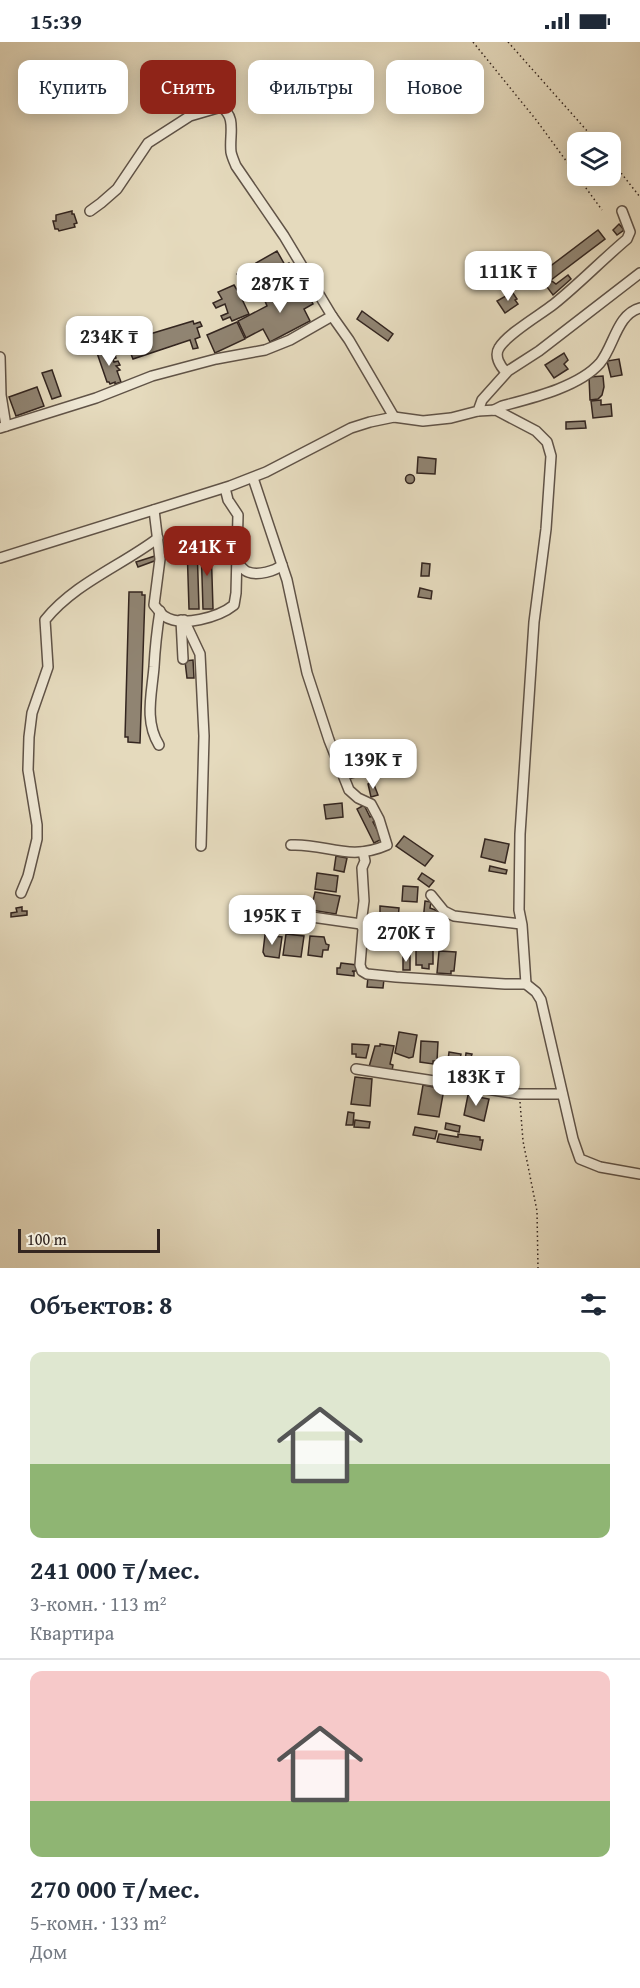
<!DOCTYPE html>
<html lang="ru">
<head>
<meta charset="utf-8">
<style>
  body { margin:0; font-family:"Gentium Book Plus",serif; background:#f2f2f3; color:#1f2937; height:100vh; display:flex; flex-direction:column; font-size:22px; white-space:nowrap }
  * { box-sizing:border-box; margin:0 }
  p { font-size:20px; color:#747a83 }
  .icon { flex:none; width:33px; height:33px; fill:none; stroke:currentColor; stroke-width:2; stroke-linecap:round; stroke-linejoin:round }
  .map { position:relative; height:1226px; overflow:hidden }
  .details { display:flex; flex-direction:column; background:#fff; flex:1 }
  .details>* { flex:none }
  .top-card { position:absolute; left:18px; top:18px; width:604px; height:54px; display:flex; gap:12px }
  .controls { position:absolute; left:567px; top:90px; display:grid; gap:12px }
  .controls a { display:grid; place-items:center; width:54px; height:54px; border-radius:12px; background:#fff; box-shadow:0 3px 15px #0003; font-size:30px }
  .scale { position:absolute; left:18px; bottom:15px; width:142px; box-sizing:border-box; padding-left:6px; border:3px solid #342620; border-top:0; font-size:16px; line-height:21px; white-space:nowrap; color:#342620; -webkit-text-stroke:4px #eee7d4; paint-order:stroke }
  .price { position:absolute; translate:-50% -51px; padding:0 14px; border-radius:12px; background:#fff; color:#222; font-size:20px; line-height:39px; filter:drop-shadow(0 2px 3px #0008) }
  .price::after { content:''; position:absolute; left:50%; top:36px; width:18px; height:14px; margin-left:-9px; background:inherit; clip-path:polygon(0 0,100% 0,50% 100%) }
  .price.selected { background:#8f2418; color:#fff }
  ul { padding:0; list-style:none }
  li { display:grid; align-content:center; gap:12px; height:318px; padding:0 30px }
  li+li { border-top:2px solid #e0e1e3 }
  li span { display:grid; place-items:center; height:186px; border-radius:12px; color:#555 }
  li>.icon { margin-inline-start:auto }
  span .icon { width:108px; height:108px; fill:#fffc; stroke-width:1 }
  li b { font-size:26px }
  h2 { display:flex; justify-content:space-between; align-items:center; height:72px; padding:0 30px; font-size:26px }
  .chip { padding:0 21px; border-radius:12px; background:#fff; box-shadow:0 3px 15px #0003; font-size:21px; line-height:54px }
  .chip.selected { background:#8f2418; color:#fff }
  .status { display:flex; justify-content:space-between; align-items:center; height:42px; padding:0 30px; background:#fff; direction:ltr }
  .status svg { height:16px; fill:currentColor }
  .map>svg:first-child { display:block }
  .building { fill:#908472; stroke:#342620; stroke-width:1.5 }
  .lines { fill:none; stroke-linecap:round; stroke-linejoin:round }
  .minor-casing { stroke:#605347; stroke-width:12 }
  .path { stroke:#342620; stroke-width:1.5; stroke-dasharray:1.5 3; stroke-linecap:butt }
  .minor { stroke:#eee7d4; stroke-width:9 }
</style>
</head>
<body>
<div class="status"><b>15:39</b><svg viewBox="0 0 49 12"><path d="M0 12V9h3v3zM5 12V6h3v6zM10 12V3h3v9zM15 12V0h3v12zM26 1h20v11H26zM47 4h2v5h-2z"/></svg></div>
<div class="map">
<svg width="640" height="1226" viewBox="0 0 640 1226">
  <rect width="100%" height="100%" fill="#e5dabd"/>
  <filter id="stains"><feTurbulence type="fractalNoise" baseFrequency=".00333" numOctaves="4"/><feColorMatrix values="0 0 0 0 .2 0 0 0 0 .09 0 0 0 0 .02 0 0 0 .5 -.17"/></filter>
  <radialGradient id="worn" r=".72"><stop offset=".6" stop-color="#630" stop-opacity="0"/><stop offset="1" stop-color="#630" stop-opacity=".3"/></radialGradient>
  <g class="building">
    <path d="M72,169V172H74L77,181L74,182L75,185L59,189L58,187H55L53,179H56V173Z"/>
    <path d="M619,182L624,188L617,193L613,188Z"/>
    <path d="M598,188L605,197L551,238L544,229Z"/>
    <path d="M277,209L285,223L289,221L297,234L293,236L291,234L279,241L276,234L248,251L237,232Z"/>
    <path d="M568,233L571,237L553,253L544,241L549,237L556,242Z"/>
    <path d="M302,240L313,262L304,267L310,279L270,300L263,287L246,296L238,279L267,264L265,259Z"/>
    <path d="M234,243L237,248L240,246L244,254L241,255L249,272L232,279L230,275L223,278L221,274L228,271L225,262L216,266L213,261L222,257L218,250Z"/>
    <path d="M511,251H513L517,257L515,258L518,262L505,271L497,259Z"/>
    <path d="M362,269L393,292L388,299L357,277Z"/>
    <path d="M193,279L194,282L200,280L202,284L197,286L200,295L195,297L198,306L193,307L190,298L133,317L127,302L121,304L120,301Z"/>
    <path d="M237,280L245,297L215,311L207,293Z"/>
    <path d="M108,307L111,314L115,312L116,316L113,317L114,320L118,319L120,323L116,324L120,328L117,329L121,340L115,342V340L110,342L109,340H107L97,311Z"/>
    <path d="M564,311L568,318L564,322L568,327L554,336L545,323Z"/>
    <path d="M619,317L622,333L611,335L607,319Z"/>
    <path d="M52,328L61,354L52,357L42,331Z"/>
    <path d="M603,334L604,345L602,353L598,357L590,358L589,335Z"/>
    <path d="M37,345L44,364L16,374L9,355Z"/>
    <path d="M601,358V363L611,362L612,374L593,376L591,359Z"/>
    <path d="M585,379L586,386L566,387V380Z"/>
    <path d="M418,415L436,417L435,432L417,431Z"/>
    <circle cx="410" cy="437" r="4.5"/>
    <path d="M187,503H197L199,567H189Z"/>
    <path d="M201,503H211L213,567H203Z"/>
    <path d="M155,514L157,518L138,525L136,520Z"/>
    <path d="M422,521L430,522L429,534H421Z"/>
    <path d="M420,546L432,549L431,557L418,555Z"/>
    <path d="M129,550H142V553H145L140,701L128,700V695H125Z"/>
    <path d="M193,618L194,636H187L185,619Z"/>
    <path d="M357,721L361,734L351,736L348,724Z"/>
    <path d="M373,740L378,753L371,755L368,742Z"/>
    <path d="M342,761L343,775L326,777L324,763Z"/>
    <path d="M364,763L370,775L372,774L375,779L373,780L382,797L374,801L357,767Z"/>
    <path d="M404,794L433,814L425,824L396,804Z"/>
    <path d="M485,797L509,802L505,821L481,815Z"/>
    <path d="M336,814L347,816L344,830L334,828Z"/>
    <path d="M490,824L507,828L506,832L489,829Z"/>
    <path d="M317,831L338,834L336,850L315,847Z"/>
    <path d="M422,831L434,839L429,845L418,837Z"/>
    <path d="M403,844L418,845L417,860L402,859Z"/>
    <path d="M315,850L340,854L336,872L311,868Z"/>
    <path d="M425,859L431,860L430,866L438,869L437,880L423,879Z"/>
    <path d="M380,864L399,866L398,878L380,877Z"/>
    <path d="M22,865V869H27V873L11,875V871L17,870L16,866Z"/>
    <path d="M372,879L385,880L384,890L371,889Z"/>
    <path d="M435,883L442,884L441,897H434Z"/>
    <path d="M286,892L304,894L301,915L283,913Z"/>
    <path d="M265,893L282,895L279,916L265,914L263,910Z"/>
    <path d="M310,894L324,895L326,902L329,903L328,908H323L322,915L308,913Z"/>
    <path d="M429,903H433V922H429V927L422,926V923H416V906H429Z"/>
    <path d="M439,909L456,910L454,929H451V932L437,931Z"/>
    <rect x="403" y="913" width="7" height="15"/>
    <path d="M341,921L357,923L356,929H352L354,930V934L337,932V926H340Z"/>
    <path d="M368,935L384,937L383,946L367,945Z"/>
    <path d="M399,990L417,993L413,1015L409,1016L395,1011Z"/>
    <path d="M421,999L438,1000L437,1019H433V1022L420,1020Z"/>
    <path d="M352,1002L369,1003L366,1016L356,1015V1012H352Z"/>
    <path d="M380,1002L394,1004L390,1022L393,1023L392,1029L369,1025L375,1004H380Z"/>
    <path d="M449,1010L461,1012L457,1033L443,1031L445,1018H448Z"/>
    <path d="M466,1011L472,1012L471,1015L481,1016L477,1038L463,1036Z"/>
    <path d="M483,1027L496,1029V1042L481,1040Z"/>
    <path d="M355,1035L372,1037L370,1064L351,1062Z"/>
    <path d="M423,1043L444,1047L439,1075L418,1072Z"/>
    <path d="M468,1053L489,1057L484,1079L464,1073Z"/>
    <path d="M348,1070L354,1071L353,1083H346Z"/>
    <path d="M355,1078L370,1080L369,1086L354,1085Z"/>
    <path d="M446,1081L460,1084L459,1090L445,1087Z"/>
    <path d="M415,1085L437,1089L435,1097L413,1093Z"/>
    <path d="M439,1092L458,1095V1092L480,1095V1098H483L481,1108L437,1100Z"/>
  </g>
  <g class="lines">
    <g class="minor-casing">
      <g id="minor">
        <path d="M90,169L101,161L117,147L148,101L190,74L221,65C237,75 229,93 231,110C232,115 234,119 236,124L284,194L332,274"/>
        <path d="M0,315L1,353L6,384"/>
        <path d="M506,330C500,324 494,314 499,306C507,292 540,273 554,262C579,242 602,218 627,197L630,190L622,169"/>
        <path d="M494,368L502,364C532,356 579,345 600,321C614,304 617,272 640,266"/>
        <path d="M478,369L496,368L536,389L547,400L551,414L546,487L534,580L520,792L519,868L522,883L526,942"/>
        <path d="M0,386L96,356L152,334L216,317L265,308L290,298L332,274L349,298L394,375"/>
        <path d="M253,436L287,538L307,631L329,698L349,748L358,756L371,762L379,777L387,803C349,820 326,801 291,803"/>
        <path d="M154,468L160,517L154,563C157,566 160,571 164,574C182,586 219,575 234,563L236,551L238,473L228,458L225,446"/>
        <path d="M0,516L230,444L266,430L351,386L370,380L394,375L423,379L451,376L478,369L482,358L508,329L539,309L640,231"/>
        <path d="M237,521C241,524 244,529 248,530C258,534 275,529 282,523"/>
        <path d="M181,578L183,617"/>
        <path d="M184,578L200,612L204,694L201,804"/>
        <path d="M159,703C144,679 152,651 154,625C155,606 157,588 160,569"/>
        <path d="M363,810L365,819L362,826L364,859L361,882L363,887L360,923L362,929L367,932L396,935L505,942H526L536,950L541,958L573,1097L580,1117L600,1125L640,1132"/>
        <path d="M21,851L28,834L37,797V783L28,728L29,695L32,671L48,625L45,578C75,541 121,524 158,496"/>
        <path d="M431,853L444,869L454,874L521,882"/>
        <path d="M273,866L298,873L361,882"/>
        <path d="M356,1027L519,1052H562"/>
      </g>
    </g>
    <g class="path">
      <path d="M473,0L537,79L602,168"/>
      <path d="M508,0L597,100"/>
      <path d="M610,117L640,155"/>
      <path d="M520,1060L523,1099L537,1169L538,1226"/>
    </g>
    <use href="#minor" class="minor"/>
  </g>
  <rect width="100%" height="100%" filter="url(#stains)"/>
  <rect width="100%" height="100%" fill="url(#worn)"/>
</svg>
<div class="controls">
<a><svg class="icon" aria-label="layers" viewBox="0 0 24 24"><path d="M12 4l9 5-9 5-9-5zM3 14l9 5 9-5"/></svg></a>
</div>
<div class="scale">100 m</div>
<b class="price" style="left:508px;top:260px">111K ₸</b>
<b class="price" style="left:280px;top:272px">287K ₸</b>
<b class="price" style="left:109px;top:325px">234K ₸</b>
<b class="price selected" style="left:207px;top:535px">241K ₸</b>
<b class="price" style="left:373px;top:748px">139K ₸</b>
<b class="price" style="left:272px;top:904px">195K ₸</b>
<b class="price" style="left:406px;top:921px">270K ₸</b>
<b class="price" style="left:476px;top:1065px">183K ₸</b>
<div class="top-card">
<a class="chip">Купить</a>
<a class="chip selected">Снять</a>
<a class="chip">Фильтры</a>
<a class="chip">Новое</a>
</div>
</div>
<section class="details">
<h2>Объектов: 8<svg class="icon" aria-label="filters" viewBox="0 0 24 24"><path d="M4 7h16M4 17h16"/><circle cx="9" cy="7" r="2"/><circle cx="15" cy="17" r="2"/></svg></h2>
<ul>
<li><span style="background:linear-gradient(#dfe7d0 60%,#8fb573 0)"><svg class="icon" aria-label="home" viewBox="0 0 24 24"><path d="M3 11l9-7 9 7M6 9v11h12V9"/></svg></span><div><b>241 000 ₸/мес.</b><p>3-комн. · 113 m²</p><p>Квартира</p></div></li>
<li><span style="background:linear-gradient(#f6c9c9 70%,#8fb573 0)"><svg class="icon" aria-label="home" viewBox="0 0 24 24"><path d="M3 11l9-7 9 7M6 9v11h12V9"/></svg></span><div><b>270 000 ₸/мес.</b><p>5-комн. · 133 m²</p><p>Дом</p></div></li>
</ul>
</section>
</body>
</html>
